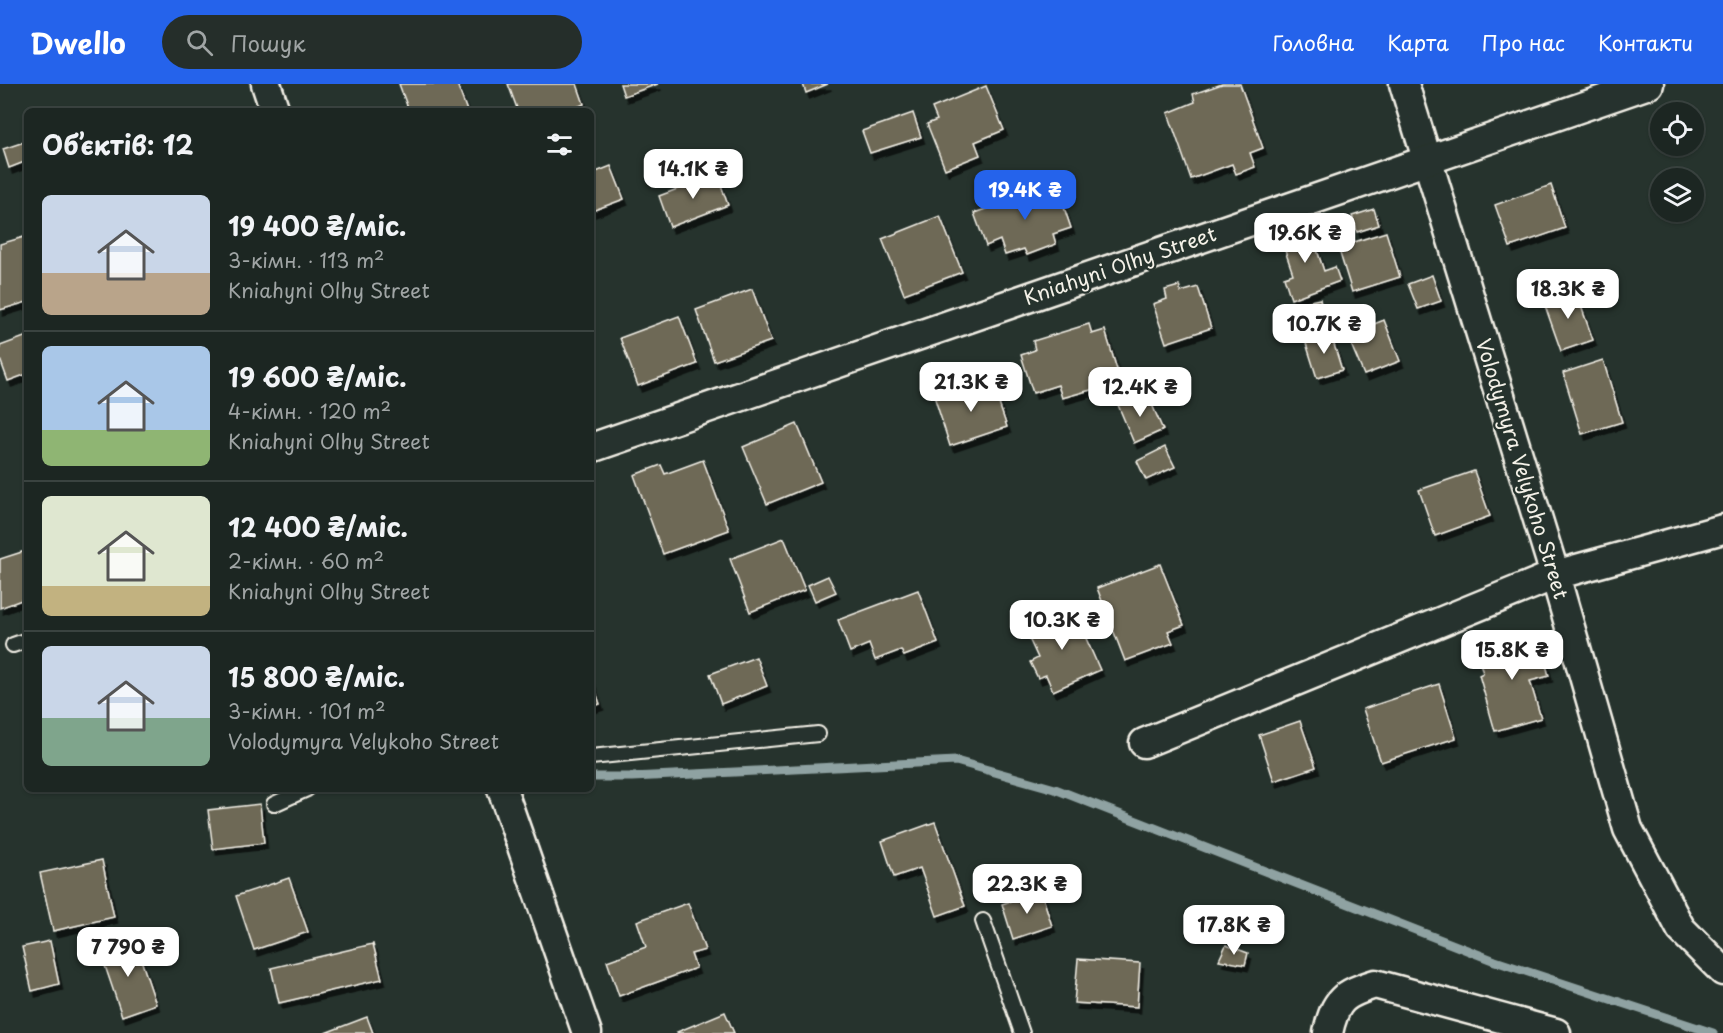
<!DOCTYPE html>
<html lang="uk">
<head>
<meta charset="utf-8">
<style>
  body { margin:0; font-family:"Playpen Sans",sans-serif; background:#252e2a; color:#f1f3f6; height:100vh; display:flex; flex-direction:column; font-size:22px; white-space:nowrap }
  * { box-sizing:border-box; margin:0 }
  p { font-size:20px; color:#a0a5a5 }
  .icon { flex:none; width:33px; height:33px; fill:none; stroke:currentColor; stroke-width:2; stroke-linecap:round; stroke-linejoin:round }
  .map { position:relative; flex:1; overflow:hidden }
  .side { position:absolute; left:24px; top:24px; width:570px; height:684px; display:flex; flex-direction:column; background:#1c2622; border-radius:9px; box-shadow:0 2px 4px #0004,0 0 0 2px #3a4340 }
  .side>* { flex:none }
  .tools { position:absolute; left:1650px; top:18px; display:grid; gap:12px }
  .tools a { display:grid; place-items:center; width:54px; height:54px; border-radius:50%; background:#1c2622; box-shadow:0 2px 4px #0004,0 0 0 2px #3a4340; font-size:30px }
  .price { position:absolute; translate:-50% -51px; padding:0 14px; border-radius:12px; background:#fff; color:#222; font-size:20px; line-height:39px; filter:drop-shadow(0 2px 3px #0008) }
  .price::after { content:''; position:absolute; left:50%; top:36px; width:18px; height:14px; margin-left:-9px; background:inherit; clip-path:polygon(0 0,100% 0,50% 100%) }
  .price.on { background:#2563eb; color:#fff }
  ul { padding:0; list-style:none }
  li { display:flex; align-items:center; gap:18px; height:150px; padding:0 18px }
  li+li { border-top:2px solid #3a4340 }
  li span { display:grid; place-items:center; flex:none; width:168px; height:120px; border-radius:9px; color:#555 }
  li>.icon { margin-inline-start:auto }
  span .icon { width:72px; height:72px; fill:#fffc; stroke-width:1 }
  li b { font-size:26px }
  h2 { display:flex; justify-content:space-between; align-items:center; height:72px; padding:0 18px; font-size:26px }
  header { display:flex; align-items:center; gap:36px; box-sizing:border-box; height:84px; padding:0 30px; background:#2563eb; color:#fff }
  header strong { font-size:28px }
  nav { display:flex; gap:33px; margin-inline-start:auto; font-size:21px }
  .search { width:420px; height:54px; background:#252e2a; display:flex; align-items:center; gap:15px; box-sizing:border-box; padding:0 21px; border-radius:33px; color:#a0a5a5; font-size:22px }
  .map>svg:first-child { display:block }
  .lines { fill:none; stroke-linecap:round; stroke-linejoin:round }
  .stream { stroke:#8fa2a2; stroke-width:9 }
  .building { fill:#6e6957; stroke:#f4f1e8; stroke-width:1.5; filter:url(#shadow) }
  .lane-casing { stroke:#f4f1e8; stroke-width:18 }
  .street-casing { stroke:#f4f1e8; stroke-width:33 }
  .lane { stroke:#26332d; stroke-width:14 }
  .street { stroke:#26332d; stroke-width:28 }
  .labels { text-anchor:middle; stroke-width:4.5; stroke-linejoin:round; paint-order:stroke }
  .street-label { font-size:20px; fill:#f4f1e8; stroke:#26332d }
</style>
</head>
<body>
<header>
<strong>Dwello</strong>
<div class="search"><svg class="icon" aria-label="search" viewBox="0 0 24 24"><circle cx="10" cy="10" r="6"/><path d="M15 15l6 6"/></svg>Пошук</div>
<nav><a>Головна</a><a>Карта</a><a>Про нас</a><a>Контакти</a></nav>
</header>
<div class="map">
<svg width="1723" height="949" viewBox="0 0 1723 949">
  <defs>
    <filter id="shadow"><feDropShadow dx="3.5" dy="6" stdDeviation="0" flood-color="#0009"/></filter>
  </defs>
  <rect width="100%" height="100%" fill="#26332d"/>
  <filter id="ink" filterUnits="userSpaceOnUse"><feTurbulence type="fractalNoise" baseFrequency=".0167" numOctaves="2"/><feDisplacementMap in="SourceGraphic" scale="12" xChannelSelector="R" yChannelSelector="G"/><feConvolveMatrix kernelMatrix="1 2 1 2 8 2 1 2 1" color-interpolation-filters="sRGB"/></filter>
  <g filter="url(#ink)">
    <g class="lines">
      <path class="stream" d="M591,693H632L956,677L1055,705L1495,877L1713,949"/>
    </g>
    <g class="building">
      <path d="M399,0H457L467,27H409Z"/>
      <path d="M508,0H577L584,20L568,27H518Z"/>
      <path d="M620,0H658L624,12Z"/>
      <path d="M803,0H828L806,9Z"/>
      <path d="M1222,0H1240L1263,64L1250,69L1255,83L1236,90L1232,80L1191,95L1168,29L1195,18L1193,10Z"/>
      <path d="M986,2L1004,46L975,58L980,71L945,85L927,40L937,36L932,24Z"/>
      <path d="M913,29L921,53L870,69L862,47Z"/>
      <path d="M27,57V77L9,84L3,65Z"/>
      <path d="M611,82L624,115L592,127L591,90Z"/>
      <path d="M717,90L728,121L670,143L659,112Z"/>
      <path d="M1037,100L1040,108L1057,103L1071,144L1053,150L1056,160L1027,171L1024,165L1005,171L1000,156L986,162L974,129L1004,119L1007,111Z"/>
      <path d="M1551,101L1565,144L1510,163L1495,121Z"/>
      <path d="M1374,125L1379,141L1357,148L1352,132Z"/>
      <path d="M940,132L962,188L904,210L882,155Z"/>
      <path d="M1309,142L1324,187L1335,183L1340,197L1291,215L1284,193L1293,190L1280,152Z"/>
      <path d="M1386,148L1400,193L1352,208L1338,163Z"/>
      <path d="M27,152V218L0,226V160Z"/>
      <path d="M1432,191L1441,217L1418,225L1408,200Z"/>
      <path d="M1179,202L1181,208L1198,203L1211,244L1166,259L1153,220L1167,215L1165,206Z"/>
      <path d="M752,205L771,257L714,277L696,226Z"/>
      <path d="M1575,205L1593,256L1561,267L1543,216Z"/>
      <path d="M1320,215L1322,225L1309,229L1306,218Z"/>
      <path d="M679,232L697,280L638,302L620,254Z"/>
      <path d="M1384,236L1400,277L1364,291L1347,251Z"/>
      <path d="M1089,240L1092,250L1105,246L1118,289L1096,295L1098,304L1062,314L1058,301L1033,309L1021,271L1035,266L1033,257Z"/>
      <path d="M1330,248L1342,286L1317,294L1305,256Z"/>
      <path d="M27,252V290L8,297L0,275V262Z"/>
      <path d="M1603,276L1622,338L1582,350L1563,289Z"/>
      <path d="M991,296L1007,343L950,362L935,315Z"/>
      <path d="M1147,309L1163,346L1134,359L1118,321Z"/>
      <path d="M797,340L821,398L767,420L743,363Z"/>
      <path d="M1165,363L1175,383L1146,396L1137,377Z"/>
      <path d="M703,376L729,446L663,470L634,391L661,381L665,390Z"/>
      <path d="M1474,387L1490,432L1435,452L1419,406Z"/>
      <path d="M784,454L805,506L750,528L730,475Z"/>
      <path d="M25,467L27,472V514L0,524V475Z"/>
      <path d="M1160,480L1184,541L1168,547L1173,559L1125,577L1097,504Z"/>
      <path d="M828,492L836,508L815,517L808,501Z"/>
      <path d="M918,506L938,559L904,572L901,566L875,576L869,560L850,568L838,536Z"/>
      <path d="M1073,525L1100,586L1053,607L1046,591L1038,594L1030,578L1038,574L1025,546Z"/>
      <path d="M1538,551L1549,592L1530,597L1541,634L1495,647L1479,591L1483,589L1477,569Z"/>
      <path d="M756,573L767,602L721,620L710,590Z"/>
      <path d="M591,594L600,620L591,623Z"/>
      <path d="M1439,600L1456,654L1381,678L1363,625Z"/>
      <path d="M1300,637L1316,683L1274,697L1259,651Z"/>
      <path d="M260,720L264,759L213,765L208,726Z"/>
      <path d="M935,738L965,822L937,832L920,784L894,793L882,757Z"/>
      <path d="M102,776L114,833L53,847L40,789Z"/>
      <path d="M289,794L308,848L254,866L236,812Z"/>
      <path d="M1041,807L1052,842L1013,855L1002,820Z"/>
      <path d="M688,819L705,866L691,870L696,884L619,912L607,877L646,863L637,837Z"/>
      <path d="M134,855L156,920L122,932L100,867Z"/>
      <path d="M50,857L59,900L32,907L22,863Z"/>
      <path d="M373,860L382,895L279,919L271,884Z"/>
      <path d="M1226,861L1248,869L1245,881L1219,876Z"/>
      <path d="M1078,875L1140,879L1137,923L1074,919Z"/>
      <path d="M725,928L734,949H678L677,948Z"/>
      <path d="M367,933L373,949H325Z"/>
    </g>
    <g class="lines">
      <g class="lane-casing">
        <g id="lane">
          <path d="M13,561L27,556"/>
          <path d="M591,673L818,650"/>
          <path d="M274,720L307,705"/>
          <path d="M983,837L1022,949"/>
        </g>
      </g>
      <g class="street-casing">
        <g id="street">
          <path d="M266,0L275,27"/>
          <path d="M1404,0L1555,491L1628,745L1681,845L1723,887"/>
          <path d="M591,364L1649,0"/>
          <path d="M1144,659L1555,491L1723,445"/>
          <path d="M502,705L587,949"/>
          <path d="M1328,949C1335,916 1343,910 1375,900L1556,949"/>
        </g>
      </g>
      <use href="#lane" class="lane"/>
      <use href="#street" class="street"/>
    </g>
  </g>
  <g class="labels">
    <g class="street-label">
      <text transform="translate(1120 182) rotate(-19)" y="7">Kniahyni Olhy Street</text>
      <text transform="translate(1522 385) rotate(73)" y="7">Volodymyra Velykoho Street</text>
    </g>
  </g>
</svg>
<div class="tools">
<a><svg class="icon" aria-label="locate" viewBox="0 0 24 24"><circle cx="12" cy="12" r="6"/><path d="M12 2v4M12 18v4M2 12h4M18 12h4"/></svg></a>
<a><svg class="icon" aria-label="layers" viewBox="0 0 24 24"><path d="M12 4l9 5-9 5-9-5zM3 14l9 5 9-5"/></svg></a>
</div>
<b class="price" style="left:693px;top:116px">14.1K ₴</b>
<b class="price on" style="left:1025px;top:137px">19.4K ₴</b>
<b class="price" style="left:1305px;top:180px">19.6K ₴</b>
<b class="price" style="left:1568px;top:236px">18.3K ₴</b>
<b class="price" style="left:1324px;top:271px">10.7K ₴</b>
<b class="price" style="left:971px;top:329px">21.3K ₴</b>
<b class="price" style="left:1140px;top:334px">12.4K ₴</b>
<b class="price" style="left:1062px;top:567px">10.3K ₴</b>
<b class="price" style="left:1512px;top:597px">15.8K ₴</b>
<b class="price" style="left:1027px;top:831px">22.3K ₴</b>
<b class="price" style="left:1234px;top:872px">17.8K ₴</b>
<b class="price" style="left:128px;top:894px">7 790 ₴</b>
<section class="side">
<h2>Об’єктів: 12<svg class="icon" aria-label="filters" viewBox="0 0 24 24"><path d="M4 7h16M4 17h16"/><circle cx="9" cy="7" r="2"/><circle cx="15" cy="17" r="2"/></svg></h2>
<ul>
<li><span style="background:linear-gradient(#c9d6e8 65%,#b9a48a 0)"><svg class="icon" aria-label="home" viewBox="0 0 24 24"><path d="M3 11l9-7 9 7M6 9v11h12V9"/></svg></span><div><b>19 400 ₴/міс.</b><p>3-кімн. · 113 m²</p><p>Kniahyni Olhy Street</p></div></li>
<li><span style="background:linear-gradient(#a9c7e8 70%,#8fb573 0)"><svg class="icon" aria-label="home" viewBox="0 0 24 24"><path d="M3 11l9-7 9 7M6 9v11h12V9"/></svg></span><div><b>19 600 ₴/міс.</b><p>4-кімн. · 120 m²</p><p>Kniahyni Olhy Street</p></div></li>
<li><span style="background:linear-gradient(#dfe7d0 75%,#c2b280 0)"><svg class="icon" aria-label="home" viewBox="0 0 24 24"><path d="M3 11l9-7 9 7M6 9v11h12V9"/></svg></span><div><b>12 400 ₴/міс.</b><p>2-кімн. · 60 m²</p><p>Kniahyni Olhy Street</p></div></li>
<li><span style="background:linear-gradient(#c9d6e8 60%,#7fa58c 0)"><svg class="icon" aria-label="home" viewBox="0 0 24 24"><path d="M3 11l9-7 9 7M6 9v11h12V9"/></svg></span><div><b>15 800 ₴/міс.</b><p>3-кімн. · 101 m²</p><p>Volodymyra Velykoho Street</p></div></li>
</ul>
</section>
</div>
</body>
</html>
